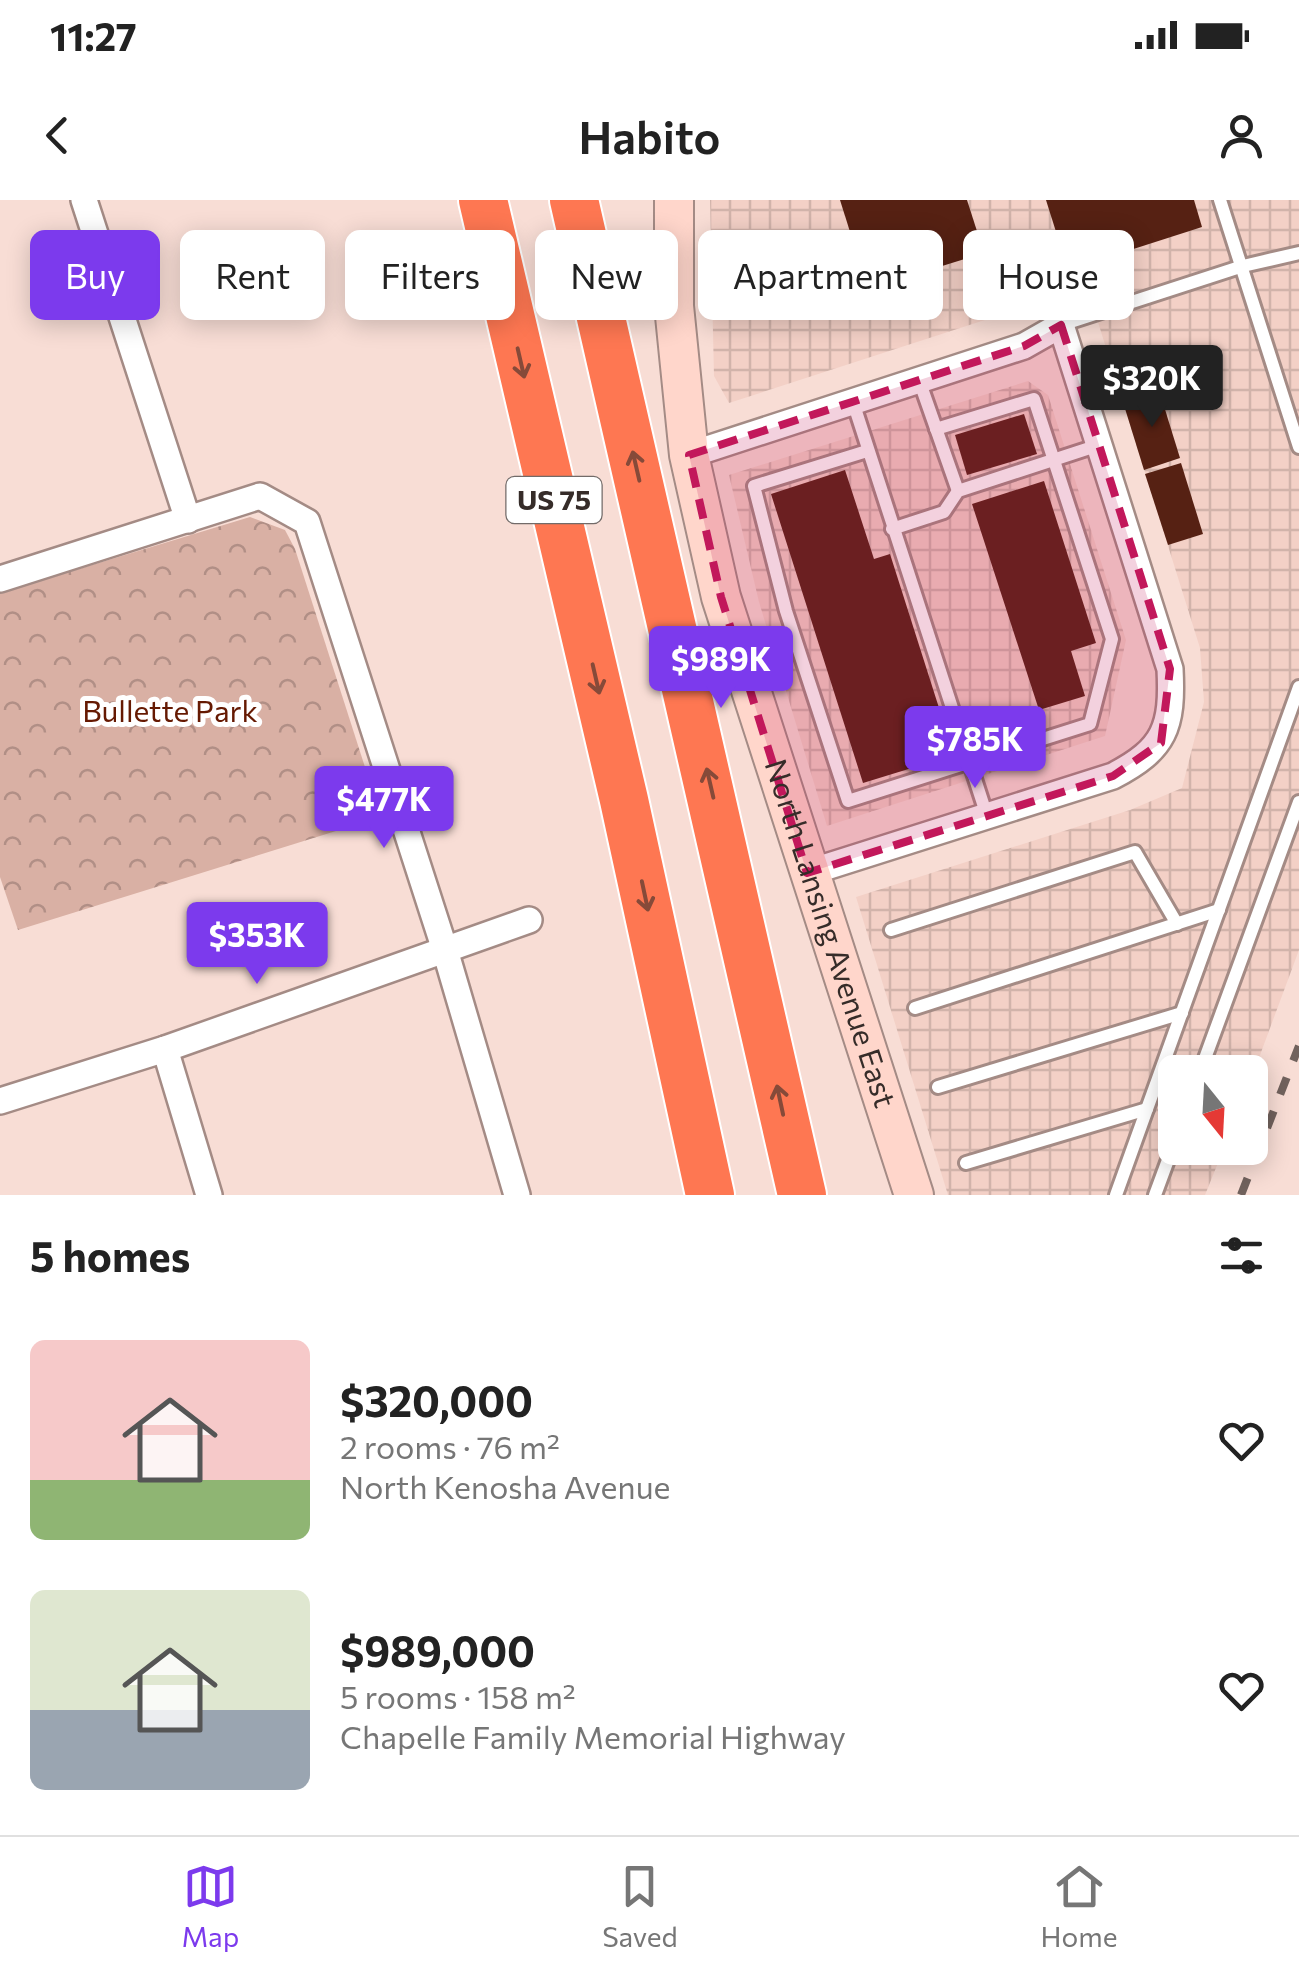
<!DOCTYPE html>
<html lang="en">
<head>
<meta charset="utf-8">
<style>
  body { margin:0; font-family:Commissioner,sans-serif; background:#f2f2f2; color:#222; height:100vh; display:flex; flex-direction:column; font-size:38px; white-space:nowrap }
  * { box-sizing:border-box; margin:0 }
  p { font-size:32px; color:#767676 }
  .icon { flex:none; width:55px; height:55px; fill:none; stroke:currentColor; stroke-width:2; stroke-linecap:round; stroke-linejoin:round }
  .map { position:relative; height:995px; overflow:hidden }
  .panel { display:flex; flex-direction:column; background:#fff; flex:1 }
  .panel>* { flex:none }
  .top-card { position:absolute; left:30px; top:30px; width:1240px; height:90px; display:flex; gap:20px }
  .needle { width:65px; rotate:162deg }
  .buttons { position:absolute; left:1158px; top:855px; display:grid; gap:20px }
  .buttons a { display:grid; place-items:center; width:110px; height:110px; border-radius:15px; background:#fff; box-shadow:0 5px 25px #0003; font-size:50px }
  .price { position:absolute; translate:-50% -85px; padding:0 22px; border-radius:10px; background:#7c3aed; color:#fff; font-size:32px; line-height:65px; filter:drop-shadow(0 2px 5px #0008) }
  .price::after { content:''; position:absolute; left:50%; top:60px; width:30px; height:22px; margin-left:-15px; background:inherit; clip-path:polygon(0 0,100% 0,50% 100%) }
  .price.on { background:#222; color:#fff }
  ul { padding:0; list-style:none }
  li { display:flex; align-items:center; gap:30px; height:250px; padding:0 30px }
  li span { display:grid; place-items:center; flex:none; width:280px; height:200px; border-radius:15px; color:#555 }
  li>.icon { margin-inline-start:auto }
  span .icon { width:120px; height:120px; fill:#fffc; stroke-width:1 }
  li b { font-size:42px }
  h2 { display:flex; justify-content:space-between; align-items:center; height:120px; padding:0 30px; font-size:42px }
  .chip { padding:0 35px; border-radius:15px; background:#fff; box-shadow:0 5px 25px #0003; font-size:35px; line-height:90px }
  .chip.on { background:#7c3aed; color:#fff }
  .status { display:flex; justify-content:space-between; align-items:center; height:70px; padding:0 50px; background:#fff; direction:ltr }
  .status svg { height:28px; fill:currentColor }
  header { display:flex; justify-content:space-between; align-items:center; height:130px; padding:0 30px; background:#fff; font-size:45px; font-weight:600 }
  .tab-bar { display:flex; justify-content:space-around; align-items:center; height:140px; border-top:2px solid #e0e0e0; background:#fff; font-size:28px; color:#767676 }
  .tab-bar a { display:grid; justify-items:center; gap:5px }
  .tab-bar .on { color:#7c3aed }
  .map>svg:first-child { display:block }
  .industrial { fill:url(#industrial-grid) }
  .park { fill:url(#park-crowns) }
  .building { fill:#562113 }
  .lines { fill:none; stroke-linecap:round; stroke-linejoin:round }
  .lane-casing { stroke:#a48b85; stroke-width:18 }
  .street-casing { stroke:#a48b85; stroke-width:30 }
  .secondary-casing { stroke:#a48b85; stroke-width:42 }
  .highway-casing { stroke:#fff; stroke-width:52 }
  .lane { stroke:#fff; stroke-width:12 }
  .street { stroke:#fff; stroke-width:25 }
  .secondary { stroke:#ffd6cb; stroke-width:38 }
  .highway { stroke:#fe7752; stroke-width:48 }
  .rail { stroke:#71625d; stroke-width:8; stroke-dasharray:18 18; stroke-linecap:butt }
  .oneway { stroke:#864a39 }
  .marked { fill:#c2185b; fill-opacity:0.2; stroke:#c2185b; stroke-width:8; stroke-dasharray:20 12; stroke-linejoin:round }
  .labels { text-anchor:middle; stroke-width:10; stroke-linejoin:round; paint-order:stroke }
  .shield { fill:#fff; stroke:#726b69; stroke-width:2.5 }
  .shield-label { font-size:28px; font-weight:bold; fill:#362c29 }
  .park-label { font-size:30px; fill:#651902; stroke:#fff }
  .street-label { font-size:30px; fill:#362c29; stroke:#fff }
</style>
</head>
<body>
<div class="status"><b>11:27</b><svg viewBox="0 0 49 12"><path d="M0 12V9h3v3zM5 12V6h3v6zM10 12V3h3v9zM15 12V0h3v12zM26 1h20v11H26zM47 4h2v5h-2z"/></svg></div>
<header><svg class="icon" aria-label="back" viewBox="0 0 24 24"><path d="M15 5l-7 7 7 7"/></svg>Habito<svg class="icon" aria-label="person" viewBox="0 0 24 24"><circle cx="12" cy="8" r="4"/><path d="M4 21q1-7 8-7t8 7"/></svg></header>
<div class="map">
<svg width="1299" height="995" viewBox="0 0 1299 995">
  <defs>
    <pattern id="industrial-grid" width="8" height="8" patternUnits="userSpaceOnUse" patternTransform="scale(2.5)"><rect width="8" height="8" fill="#f3d0c6"/><path d="M0 4h8M4 0v8" fill="none" stroke="#d1b3aa"/></pattern>
    <pattern id="park-crowns" width="20" height="18" patternUnits="userSpaceOnUse" patternTransform="scale(2.5)"><rect width="20" height="18" fill="#d9b0a4"/><path d="M2 6a3 3 0 1 1 6 0M12 15a3 3 0 1 1 6 0" fill="none" stroke="#b18f86"/></pattern>
  </defs>
  <rect width="100%" height="100%" fill="#f8ddd5"/>
  <g class="industrial">
    <path d="M710,0H1299V750L1250,882V872H1175V948H1224L1205,995H948L856,697L1130,610L1182,588L1204,502L1200,448L1087,87L729,203L714,176Z"/>
    <path d="M1028,181L1048,195L1126,440L1105,536L827,626L759,402L729,275Z"/>
  </g>
  <path class="park" d="M250,317L285,330L295,349L381,617L18,730L0,677V393Z"/>
  <g class="building">
    <path d="M840,0H967L984,53L868,89Z"/>
    <path d="M1046,0H1194L1202,27L1068,70Z"/>
    <path d="M1159,190L1180,258L1144,270L1123,202Z"/>
    <path d="M1024,214L1037,254L967,275L955,235Z"/>
    <path d="M1181,263L1203,334L1168,345L1145,274Z"/>
    <path d="M845,270L874,359L890,354L954,555L863,583L771,294Z"/>
    <path d="M1044,281L1096,443L1071,451L1085,496L1039,510L972,304Z"/>
  </g>
  <g class="lines">
    <g class="lane-casing">
      <g id="lane">
        <path d="M1220,0L1299,247"/>
        <path d="M1061,125L1243,66L1299,53"/>
        <path d="M919,180L958,291"/>
        <path d="M853,202L987,616"/>
        <path d="M867,251L754,286L786,411L848,601L1090,524L1112,439L1034,199L936,229"/>
        <path d="M892,329L944,312L958,291L1099,245"/>
        <path d="M891,730L1135,652L1177,724"/>
        <path d="M915,808L1219,710"/>
        <path d="M1200,872L1299,602"/>
        <path d="M938,887L1182,813"/>
        <path d="M966,963L1147,909"/>
        <path d="M1116,995L1299,487"/>
        <path d="M1155,995L1175,941"/>
      </g>
    </g>
    <g class="street-casing">
      <g id="street">
        <path d="M84,0L188,320"/>
        <path d="M689,255L1024,146L1061,125L1170,469C1173,527 1165,549 1113,576L807,673"/>
        <path d="M0,379L260,296L307,322L445,750L517,995"/>
        <path d="M165,849L209,995"/>
        <path d="M0,901L165,849L529,720"/>
      </g>
    </g>
    <g class="secondary-casing">
      <g id="secondary">
        <path id="s1" d="M674,0V106L689,255L721,397L914,995"/>
      </g>
    </g>
    <g class="highway-casing">
      <g id="highway">
        <path d="M483,0L624,600L710,995"/>
        <path d="M574,0L802,995"/>
      </g>
    </g>
    <use href="#lane" class="lane"/>
    <use href="#street" class="street"/>
    <use href="#secondary" class="secondary"/>
    <use href="#highway" class="highway"/>
    <path class="rail" d="M1241,995L1299,846"/>
  </g>
  <defs><path id="oneway-shaft" d="M-6 0H5M1.5-3L5.5 0L1.5 3" fill="none" stroke-width="1.6" stroke-linecap="round" stroke-linejoin="round" transform="scale(2.5)"/></defs>
  <g class="oneway">
    <use href="#oneway-shaft" transform="translate(521 163) rotate(77)"/>
    <use href="#oneway-shaft" transform="translate(636 266) rotate(-103)"/>
    <use href="#oneway-shaft" transform="translate(596 479) rotate(77)"/>
    <use href="#oneway-shaft" transform="translate(710 583) rotate(-103)"/>
    <use href="#oneway-shaft" transform="translate(645 696) rotate(78)"/>
    <use href="#oneway-shaft" transform="translate(780 900) rotate(-102)"/>
  </g>
  <path class="marked" d="M1061,125L1170,469L1161,543L1113,576L807,673L721,397L689,255L1024,146Z"/>
  <g class="labels">
    <rect class="shield" x="506.5" y="277" width="95" height="46" rx="8"/>
    <g class="shield-label">
      <text x="554" y="310">US 75</text>
    </g>
    <g class="park-label">
      <text x="170" y="522">Bullette Park</text>
    </g>
    <g class="street-label">
      <text dy="10" stroke="none"><textPath href="#s1" startOffset="755">North Lansing Avenue East</textPath></text>
    </g>
  </g>
</svg>
<div class="buttons">
<a><svg class="needle" viewBox="-14 -14 28 28"><path d="M0-13l5 13h-10z" fill="#e53935"/><path d="M0 13l5-13h-10z" fill="#767676"/></svg></a>
</div>
<b class="price on" style="left:1152px;top:230px">$320K</b>
<b class="price" style="left:721px;top:511px">$989K</b>
<b class="price" style="left:975px;top:591px">$785K</b>
<b class="price" style="left:384px;top:651px">$477K</b>
<b class="price" style="left:257px;top:787px">$353K</b>
<div class="top-card">
<a class="chip on">Buy</a>
<a class="chip">Rent</a>
<a class="chip">Filters</a>
<a class="chip">New</a>
<a class="chip">Apartment</a>
<a class="chip">House</a>
</div>
</div>
<section class="panel">
<h2>5 homes<svg class="icon" aria-label="filters" viewBox="0 0 24 24"><path d="M4 7h16M4 17h16"/><circle cx="9" cy="7" r="2"/><circle cx="15" cy="17" r="2"/></svg></h2>
<ul>
<li><span style="background:linear-gradient(#f6c9c9 70%,#8fb573 0)"><svg class="icon" aria-label="home" viewBox="0 0 24 24"><path d="M3 11l9-7 9 7M6 9v11h12V9"/></svg></span><div><b>$320,000</b><p>2 rooms · 76 m²</p><p>North Kenosha Avenue</p></div><svg class="icon" aria-label="heart" viewBox="0 0 24 24"><path d="M12 20l-8-8c-3-5 5-10 8-4 3-6 11-1 8 4z"/></svg></li>
<li><span style="background:linear-gradient(#dfe7d0 60%,#9aa5b1 0)"><svg class="icon" aria-label="home" viewBox="0 0 24 24"><path d="M3 11l9-7 9 7M6 9v11h12V9"/></svg></span><div><b>$989,000</b><p>5 rooms · 158 m²</p><p>Chapelle Family Memorial Highway</p></div><svg class="icon" aria-label="heart" viewBox="0 0 24 24"><path d="M12 20l-8-8c-3-5 5-10 8-4 3-6 11-1 8 4z"/></svg></li>
</ul>
</section>
<nav class="tab-bar">
<a class="on"><svg class="icon" aria-label="map" viewBox="0 0 24 24"><path d="M3 6l6-2 6 2 6-2v14l-6 2-6-2-6 2zM9 4v14M15 6v14"/></svg>Map</a>
<a><svg class="icon" aria-label="saved" viewBox="0 0 24 24"><path d="M7 4h10v16l-5-4-5 4z"/></svg>Saved</a>
<a><svg class="icon" aria-label="home" viewBox="0 0 24 24"><path d="M3 11l9-7 9 7M6 9v11h12V9"/></svg>Home</a>
</nav>
</body>
</html>
